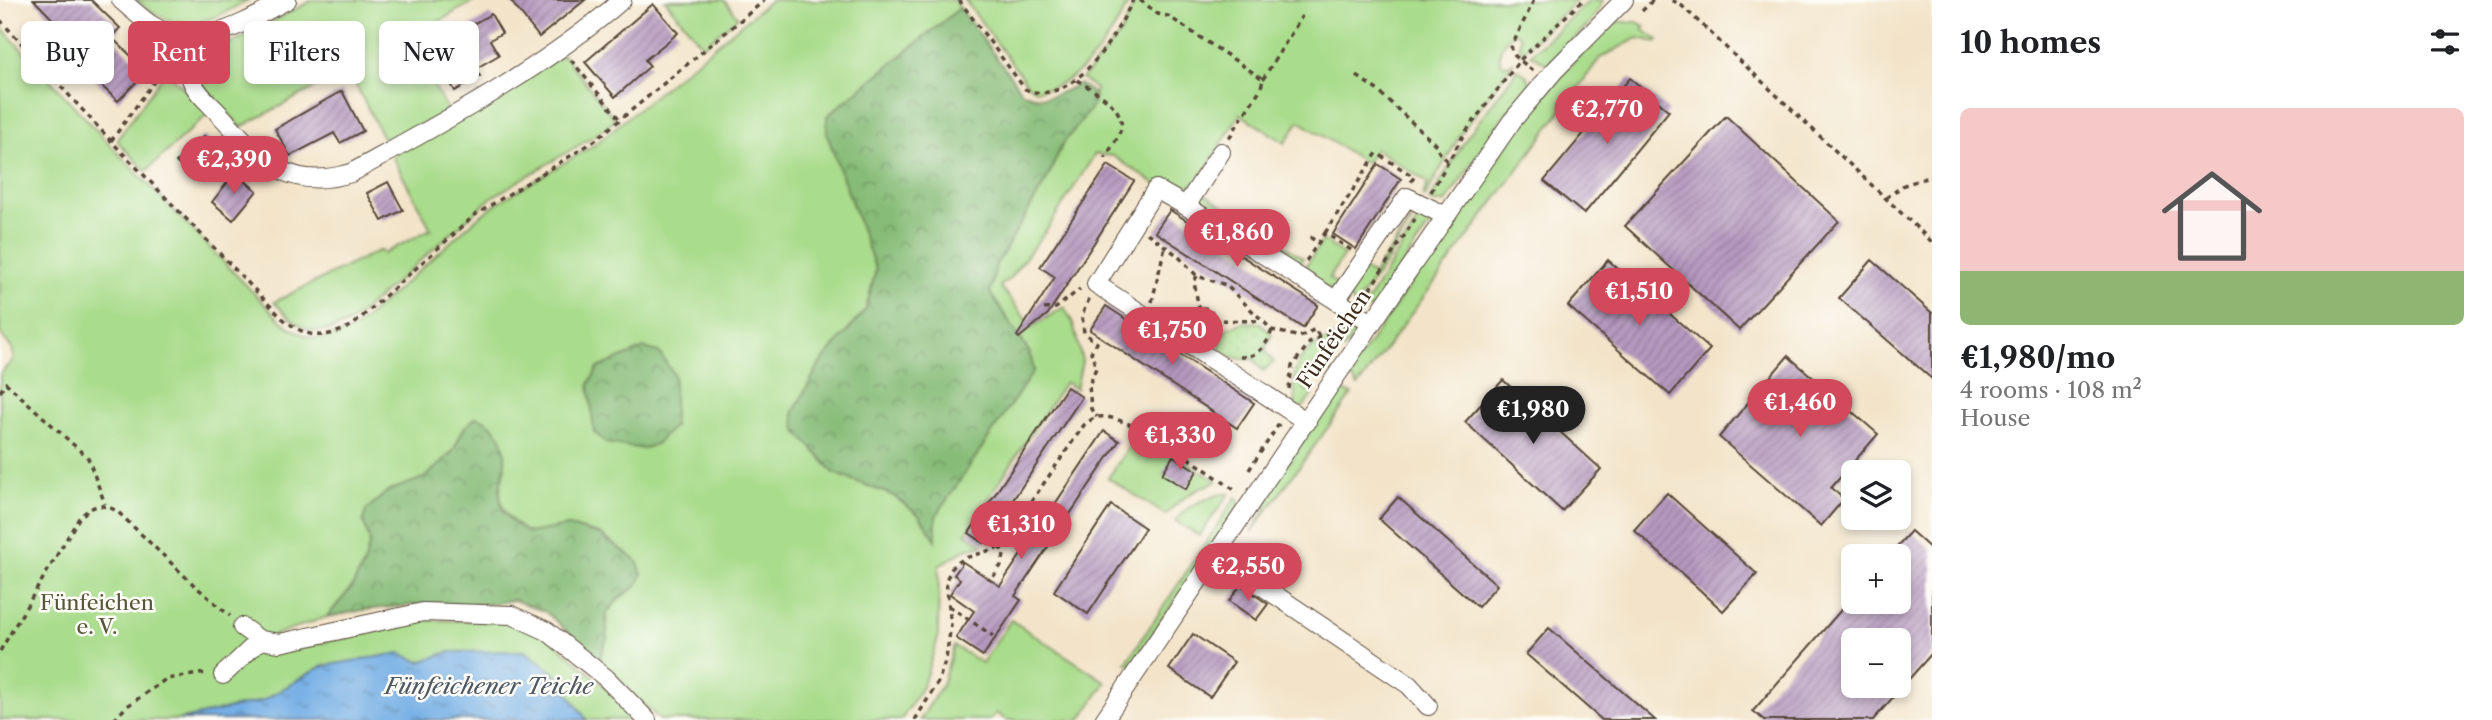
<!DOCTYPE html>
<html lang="en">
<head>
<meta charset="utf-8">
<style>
  body { margin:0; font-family:"Libre Caslon Text",serif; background:#f6f6f6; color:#202124; height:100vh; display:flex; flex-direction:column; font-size:26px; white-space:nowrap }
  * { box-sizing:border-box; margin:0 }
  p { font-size:23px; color:#757577 }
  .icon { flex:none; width:38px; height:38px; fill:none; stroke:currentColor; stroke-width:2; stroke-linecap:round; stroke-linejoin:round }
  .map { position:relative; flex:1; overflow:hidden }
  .drawer { display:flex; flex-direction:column; background:#fff; width:560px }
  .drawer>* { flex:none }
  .hud { position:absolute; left:21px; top:21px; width:665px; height:63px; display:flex; gap:14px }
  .buttons { position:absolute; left:1841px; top:460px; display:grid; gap:14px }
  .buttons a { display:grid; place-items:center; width:70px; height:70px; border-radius:10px; background:#fff; box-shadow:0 4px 10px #0003; font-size:35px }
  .price { position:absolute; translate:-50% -60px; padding:0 16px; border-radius:24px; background:#d1495b; color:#fff; font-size:23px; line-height:46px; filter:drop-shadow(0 2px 4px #0008) }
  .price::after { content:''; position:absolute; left:50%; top:42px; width:21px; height:16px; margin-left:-10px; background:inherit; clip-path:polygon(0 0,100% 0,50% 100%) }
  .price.on { background:#222; color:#fff }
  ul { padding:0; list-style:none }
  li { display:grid; align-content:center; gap:14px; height:371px; padding:0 28px }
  li span { display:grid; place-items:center; height:217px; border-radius:10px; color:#555 }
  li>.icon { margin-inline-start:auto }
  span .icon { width:126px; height:126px; fill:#fffc; stroke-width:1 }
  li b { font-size:30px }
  h2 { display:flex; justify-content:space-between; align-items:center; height:84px; padding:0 28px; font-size:30px }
  .tag { padding:0 24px; border-radius:10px; background:#fff; box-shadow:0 4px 10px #0003; font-size:24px; line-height:63px }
  .tag.on { background:#d1495b; color:#fff }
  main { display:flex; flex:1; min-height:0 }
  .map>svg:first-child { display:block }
  .green { fill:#a9dc8b; stroke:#728354; stroke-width:2 }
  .forest { fill:url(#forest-crowns); stroke:#60734a; stroke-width:2 }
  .park { fill:url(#park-dots); stroke:#728354; stroke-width:2 }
  .water { fill:url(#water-ripples); stroke:#586c82; stroke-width:2 }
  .building { fill:url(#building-hatch); fill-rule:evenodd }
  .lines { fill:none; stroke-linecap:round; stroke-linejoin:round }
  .minor-casing { stroke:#574638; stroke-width:20 }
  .path { stroke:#574638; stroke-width:3.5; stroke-dasharray:5 5; stroke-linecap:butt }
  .minor { stroke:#fff; stroke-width:18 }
  .labels { text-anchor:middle; stroke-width:5; stroke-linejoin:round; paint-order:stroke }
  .street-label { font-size:21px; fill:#3b2a1e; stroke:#fdfcf7 }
  .park-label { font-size:21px; fill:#565639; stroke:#fdfcf7 }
  .water-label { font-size:23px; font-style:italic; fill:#4f5964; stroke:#fdfcf7 }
</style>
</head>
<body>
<main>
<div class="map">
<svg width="1932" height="720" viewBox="0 0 1932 720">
  <defs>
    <pattern id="forest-crowns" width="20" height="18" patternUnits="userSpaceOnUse" patternTransform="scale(1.75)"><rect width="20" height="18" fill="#86bc77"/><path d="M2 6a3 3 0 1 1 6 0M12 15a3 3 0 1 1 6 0" fill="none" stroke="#6f9961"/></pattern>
    <pattern id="park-dots" width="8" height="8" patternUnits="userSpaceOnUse" patternTransform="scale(1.75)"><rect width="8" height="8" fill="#a9dc8b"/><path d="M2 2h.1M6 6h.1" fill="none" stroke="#92bd78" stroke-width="1.8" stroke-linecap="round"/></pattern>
    <pattern id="water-ripples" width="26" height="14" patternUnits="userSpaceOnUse" patternTransform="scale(1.75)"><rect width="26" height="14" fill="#74afe5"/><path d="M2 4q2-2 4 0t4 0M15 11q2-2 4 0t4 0" fill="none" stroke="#608fb9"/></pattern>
    <pattern id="building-hatch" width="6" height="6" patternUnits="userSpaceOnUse" patternTransform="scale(1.75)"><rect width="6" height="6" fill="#b699c0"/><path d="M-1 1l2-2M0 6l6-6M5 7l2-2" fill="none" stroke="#957d9b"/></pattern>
  </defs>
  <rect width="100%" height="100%" fill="#fdfcf7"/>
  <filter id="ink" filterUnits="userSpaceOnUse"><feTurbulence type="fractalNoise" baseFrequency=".0143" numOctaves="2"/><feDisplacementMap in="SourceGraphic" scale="14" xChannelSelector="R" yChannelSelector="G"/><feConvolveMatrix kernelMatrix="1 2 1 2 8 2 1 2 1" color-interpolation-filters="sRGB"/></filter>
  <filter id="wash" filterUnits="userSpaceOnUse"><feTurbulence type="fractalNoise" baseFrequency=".00686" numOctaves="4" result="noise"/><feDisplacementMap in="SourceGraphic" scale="28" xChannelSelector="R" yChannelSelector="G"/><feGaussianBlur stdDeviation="1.57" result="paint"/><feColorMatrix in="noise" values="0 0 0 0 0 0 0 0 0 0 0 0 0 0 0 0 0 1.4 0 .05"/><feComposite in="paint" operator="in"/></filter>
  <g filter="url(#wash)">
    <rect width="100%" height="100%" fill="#f3e4c9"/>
    <g class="green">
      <path d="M136,0H249C201,25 183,37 136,0Z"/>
      <path d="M313,0H476L408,39L448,111L386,143L348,70L241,127L202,84L195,73L200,53L234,42Z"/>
      <path d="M665,0H724L738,17L703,46Z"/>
      <path d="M771,0H954L960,8L827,116V134L876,270L866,309L819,365L834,473L892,495L919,515L936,539V516L1034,370L1012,326L990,293L996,265L1047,179L1062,145L1093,105L1096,89L1082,79L1121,33L1136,0L1140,2L1141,0H1577L1521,53L1519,45L1520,37L1515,32C1505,39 1495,51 1502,64L1508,65L1514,62L1462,132L1424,198L1423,195L1428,183L1376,149L1366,163L1299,121L1285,143L1240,114L1199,180L1184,189L1165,190L1113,156L1095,154L1048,228L1009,279L1000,286L1032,327L1064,307L1073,323L1082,361L1076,389L1065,382L966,533L983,545L966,549L939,566L938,638L923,685L901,720H660L599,660L607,638L606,615L618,599L637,586V561L600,534L569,526L528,533C498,514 495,497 505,463L464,428L453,451L426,478L388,491L363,521L370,541L365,562L352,587L327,617L274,635L286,651L424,620L512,622L546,635L598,680L637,720H587L553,672L449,652L420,662L322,666L262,701L179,720H0V374L13,360V350L0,333V26L110,145L280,320C307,342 323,343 355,328L476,219L497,203L594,145Z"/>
      <path d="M965,0H1130C1112,36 1080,89 1035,90L1028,85Z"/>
      <path d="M1590,0H1603C1597,22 1564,47 1547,64L1531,54Z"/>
      <path d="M1615,22H1637L1645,26L1643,30L1658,40L1656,42L1637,38L1600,58L1358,386L1351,377L1353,373L1351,370L1519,127L1560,76L1610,24Z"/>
      <path d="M563,55L615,119L614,121L591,138L492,197L351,322C315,340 300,330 274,302L380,250L383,254L431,229L392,156Z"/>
      <path d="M1518,69L1528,77L1530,84L1504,115L1446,202L1435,203L1429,201L1467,137Z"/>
      <path d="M166,71L209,113L146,171L118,142L119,137Z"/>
      <path d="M1201,191L1303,258L1297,267L1199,204L1198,196Z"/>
      <path d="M1413,207H1420L1387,261L1355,305L1349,298L1350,287L1362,268L1373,275L1412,218L1407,214Z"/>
      <path d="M1426,208L1435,217L1373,308L1362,310Z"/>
      <path d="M1323,240L1344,255L1329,278L1339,286L1332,291L1302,272Z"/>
      <path d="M1355,317L1360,326L1344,349L1333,343L1303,388L1313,395L1303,407L1295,408C1297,395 1291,382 1296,369C1307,342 1325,344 1344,331C1349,328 1352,322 1355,317Z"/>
      <path d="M1340,390L1352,394L1252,532L1267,507L1262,503L1335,393Z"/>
      <path d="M1138,433L1217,481C1196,489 1180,498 1166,515L1108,478Z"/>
      <path d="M1221,494H1229L1199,536L1175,521C1187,505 1203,500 1221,494Z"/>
      <path d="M1236,497L1240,503L1131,665L1126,663Z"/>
      <path d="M1011,620L1106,682L1080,720H1006L996,713L991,720H920L942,685L954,646L982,663Z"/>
    </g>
    <g class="forest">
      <path d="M960,8L1022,92C1045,103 1058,94 1079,84L1094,94L1093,105L1062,145L1047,179L996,265L990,293L1030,353L1034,370L936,516V540L919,515L892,495L834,473L796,430L793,413L819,365L866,309L876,270L827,134V116Z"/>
      <path d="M644,348L659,352L674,375V426L656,444L643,449L606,443L594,432L589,384L598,368Z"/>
      <path d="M476,417C496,422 507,442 505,463C504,480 496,487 502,506C506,519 518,526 528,533L569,526L600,535L637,561L642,574L637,586L618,599L606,615L607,638L599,660L546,612L514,600L490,604H424L363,610L327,617L352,587L365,562L370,541L363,521L366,510L388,491L426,477L453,451L464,428Z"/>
    </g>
    <path class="park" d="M1245,322L1260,323L1272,334L1265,350L1274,362L1263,371L1253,359C1240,360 1231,358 1220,349L1221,334L1228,328Z"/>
    <path class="water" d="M525,651L553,672L587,720H179L262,701L322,666L400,653L420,662L449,652Z"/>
    <g id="blocks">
      <g class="building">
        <path d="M34,0H91L120,28L111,37L147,71L118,101L94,79L102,70Z"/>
        <path d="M510,0H585L539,37Z"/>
        <path d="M653,4L678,33L645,60L650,66L615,97L585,62Z"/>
        <path d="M491,14L502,33L490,40L499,55L475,69L480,76L455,91L446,75L453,71L437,45Z"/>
        <path d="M1630,78L1669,111L1584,214L1544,181Z"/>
        <path d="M342,91L363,131L340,143L334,133L290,156L275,129Z"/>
        <path d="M1726,116L1839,221L1739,330L1625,226Z"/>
        <path d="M204,136L219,152H224L194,180L176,162Z"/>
        <path d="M1378,164L1401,179L1356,249L1333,234Z"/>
        <path d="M1108,165L1134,181L1048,314L1019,338L1017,336L1055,277L1040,267Z"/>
        <path d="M235,173L257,191L233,220L212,202Z"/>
        <path d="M388,182L403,210L382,221L367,193Z"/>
        <path d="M1170,210L1318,305L1303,328L1155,232Z"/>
        <path d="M1608,260L1710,349L1670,395L1568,306Z"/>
        <path d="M1872,260L1932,313V379L1839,298Z"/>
        <path d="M1106,306L1254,403L1237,428L1090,330Z"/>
        <path d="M1788,356L1878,434L1831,488L1844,499L1821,526L1719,437Z"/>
        <path d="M1503,380L1601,469L1562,511L1465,422Z"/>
        <path d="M1067,387L1082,397L984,543L969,533Z"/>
        <path d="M1104,431L1119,441L1015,596L1021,600L983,656L956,638L974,611L950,594L960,579L954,575L963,562L1000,586Z"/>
        <path d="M1173,456L1197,471L1186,489L1162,474Z"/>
        <path d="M1667,493L1757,574L1723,611L1634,530Z"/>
        <path d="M1398,497L1497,585L1478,607L1379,519Z"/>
        <path d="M1111,505L1145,528L1088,614L1054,591Z"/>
        <path d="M1911,531L1932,550V653L1873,720H1764L1753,711L1848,602H1899V556H1888ZM1853,640H1899V686H1853Z"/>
        <path d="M1241,585L1268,604L1256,620L1229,601Z"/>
        <path d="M1549,628L1655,720H1602L1526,654Z"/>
        <path d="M1193,634L1234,662L1210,697L1169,669Z"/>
      </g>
    </g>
  </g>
  <g filter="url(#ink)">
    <use href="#blocks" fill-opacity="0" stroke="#574638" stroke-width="2"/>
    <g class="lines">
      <g class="minor-casing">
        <g id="minor">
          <path d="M121,0C130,8 140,17 150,24C197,55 245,22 287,0"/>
          <path d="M189,36C188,50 185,65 191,79C196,94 212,105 222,117C262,160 287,192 351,173C445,121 540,71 622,0"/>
          <path d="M1186,206L1221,152"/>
          <path d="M1336,300L1407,197L1446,216"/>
          <path d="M1307,422L1096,284L1156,189L1186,206L1372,323"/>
          <path d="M1216,555L1409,685L1428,706"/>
          <path d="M242,627L260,640L280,643L423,612L512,615L547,631L606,678L647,720"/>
          <path d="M223,675L260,640"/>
          <path d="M1104,720L1372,323L1512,121L1554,71L1624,0"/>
        </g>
      </g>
      <g class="path">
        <path d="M959,0L1025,89C1073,110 1116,35 1133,0"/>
        <path d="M1140,0L1158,14L1168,16L1263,79L1261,88L1229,138"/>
        <path d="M1672,0L1681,5L1932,242"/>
        <path d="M1642,11L1653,0"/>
        <path d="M0,20L111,141L282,318C308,339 323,340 353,325L475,215L593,142L765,0"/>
        <path d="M571,60L621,121"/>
        <path d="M1533,71L1515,56L1511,48L1534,0"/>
        <path d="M1357,76L1377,90L1435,144L1439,152L1448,162"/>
        <path d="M1263,79L1302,16"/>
        <path d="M1077,80C1092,90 1125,106 1121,128C1120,135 1109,151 1105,158"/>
        <path d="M111,141L159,75L172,62"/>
        <path d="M1431,192L1464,134L1520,60L1583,0"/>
        <path d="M1886,198L1904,185L1932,176"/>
        <path d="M1147,233L1177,255L1197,276L1226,285L1272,330L1300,337L1315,329L1320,338"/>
        <path d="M1325,233L1377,153L1414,177L1411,182"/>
        <path d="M1310,237L1318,243"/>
        <path d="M1306,261L1325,233L1351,250"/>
        <path d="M1197,276L1194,282L1199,309"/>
        <path d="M1364,298L1415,219"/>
        <path d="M1089,299L1082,315L1084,333L1097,343L1091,352L1096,368L1089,385L1091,409L1097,417"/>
        <path d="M1152,302L1165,246"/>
        <circle cx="1204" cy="317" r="9"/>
        <path d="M1044,309L1056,308L1080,289"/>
        <path d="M1175,315L1184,312L1194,315"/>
        <path d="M1212,320L1259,321"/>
        <path d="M1240,357C1258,357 1266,347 1272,330"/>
        <path d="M1289,389L1292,366L1311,341L1343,328L1346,324"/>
        <path d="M0,392L6,383L88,458L105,504"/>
        <path d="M1249,470L1279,424"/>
        <path d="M993,577L1002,564L1004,555L1000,547"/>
        <path d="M949,606L993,636"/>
        <path d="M0,651L79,518C93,505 99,502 117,511L194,585L230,616"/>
        <path d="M114,720L126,707L166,679L206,673"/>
        <path d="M915,720L938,682L946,659L951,625L946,580L953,566L965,558L1000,547L1084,425C1088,422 1094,417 1098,417C1128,412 1210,473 1236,491"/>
      </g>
      <use href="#minor" class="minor"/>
    </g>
  </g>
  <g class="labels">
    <g class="street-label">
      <text transform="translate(1334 339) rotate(-56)" y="7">Fünfeichen</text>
    </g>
    <g class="park-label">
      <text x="97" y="610">Fünfeichen<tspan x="97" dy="24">e. V.</tspan></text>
    </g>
    <g class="water-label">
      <text x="489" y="694">Fünfeichener Teiche</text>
    </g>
  </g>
</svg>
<div class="buttons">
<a><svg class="icon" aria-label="layers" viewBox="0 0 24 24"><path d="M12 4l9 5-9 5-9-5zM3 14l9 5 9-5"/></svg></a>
<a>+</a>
<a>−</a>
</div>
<b class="price" style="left:1607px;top:146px">€2,770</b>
<b class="price" style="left:234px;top:196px">€2,390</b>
<b class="price" style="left:1237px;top:269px">€1,860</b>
<b class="price" style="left:1639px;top:328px">€1,510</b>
<b class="price" style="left:1172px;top:367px">€1,750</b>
<b class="price" style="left:1800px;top:439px">€1,460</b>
<b class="price on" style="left:1533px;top:446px">€1,980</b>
<b class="price" style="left:1180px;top:472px">€1,330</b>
<b class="price" style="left:1021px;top:561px">€1,310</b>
<b class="price" style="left:1248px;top:603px">€2,550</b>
<div class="hud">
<a class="tag">Buy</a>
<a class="tag on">Rent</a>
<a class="tag">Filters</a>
<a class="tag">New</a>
</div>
</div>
<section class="drawer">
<h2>10 homes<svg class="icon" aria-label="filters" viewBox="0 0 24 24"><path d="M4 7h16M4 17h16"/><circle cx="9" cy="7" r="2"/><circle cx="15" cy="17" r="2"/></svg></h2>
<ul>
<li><span style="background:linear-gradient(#f6c9c9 75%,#8fb573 0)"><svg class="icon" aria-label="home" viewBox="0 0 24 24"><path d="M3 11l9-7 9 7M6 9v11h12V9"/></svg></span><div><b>€1,980/mo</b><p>4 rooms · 108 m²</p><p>House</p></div></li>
</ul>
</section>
</main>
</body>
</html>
